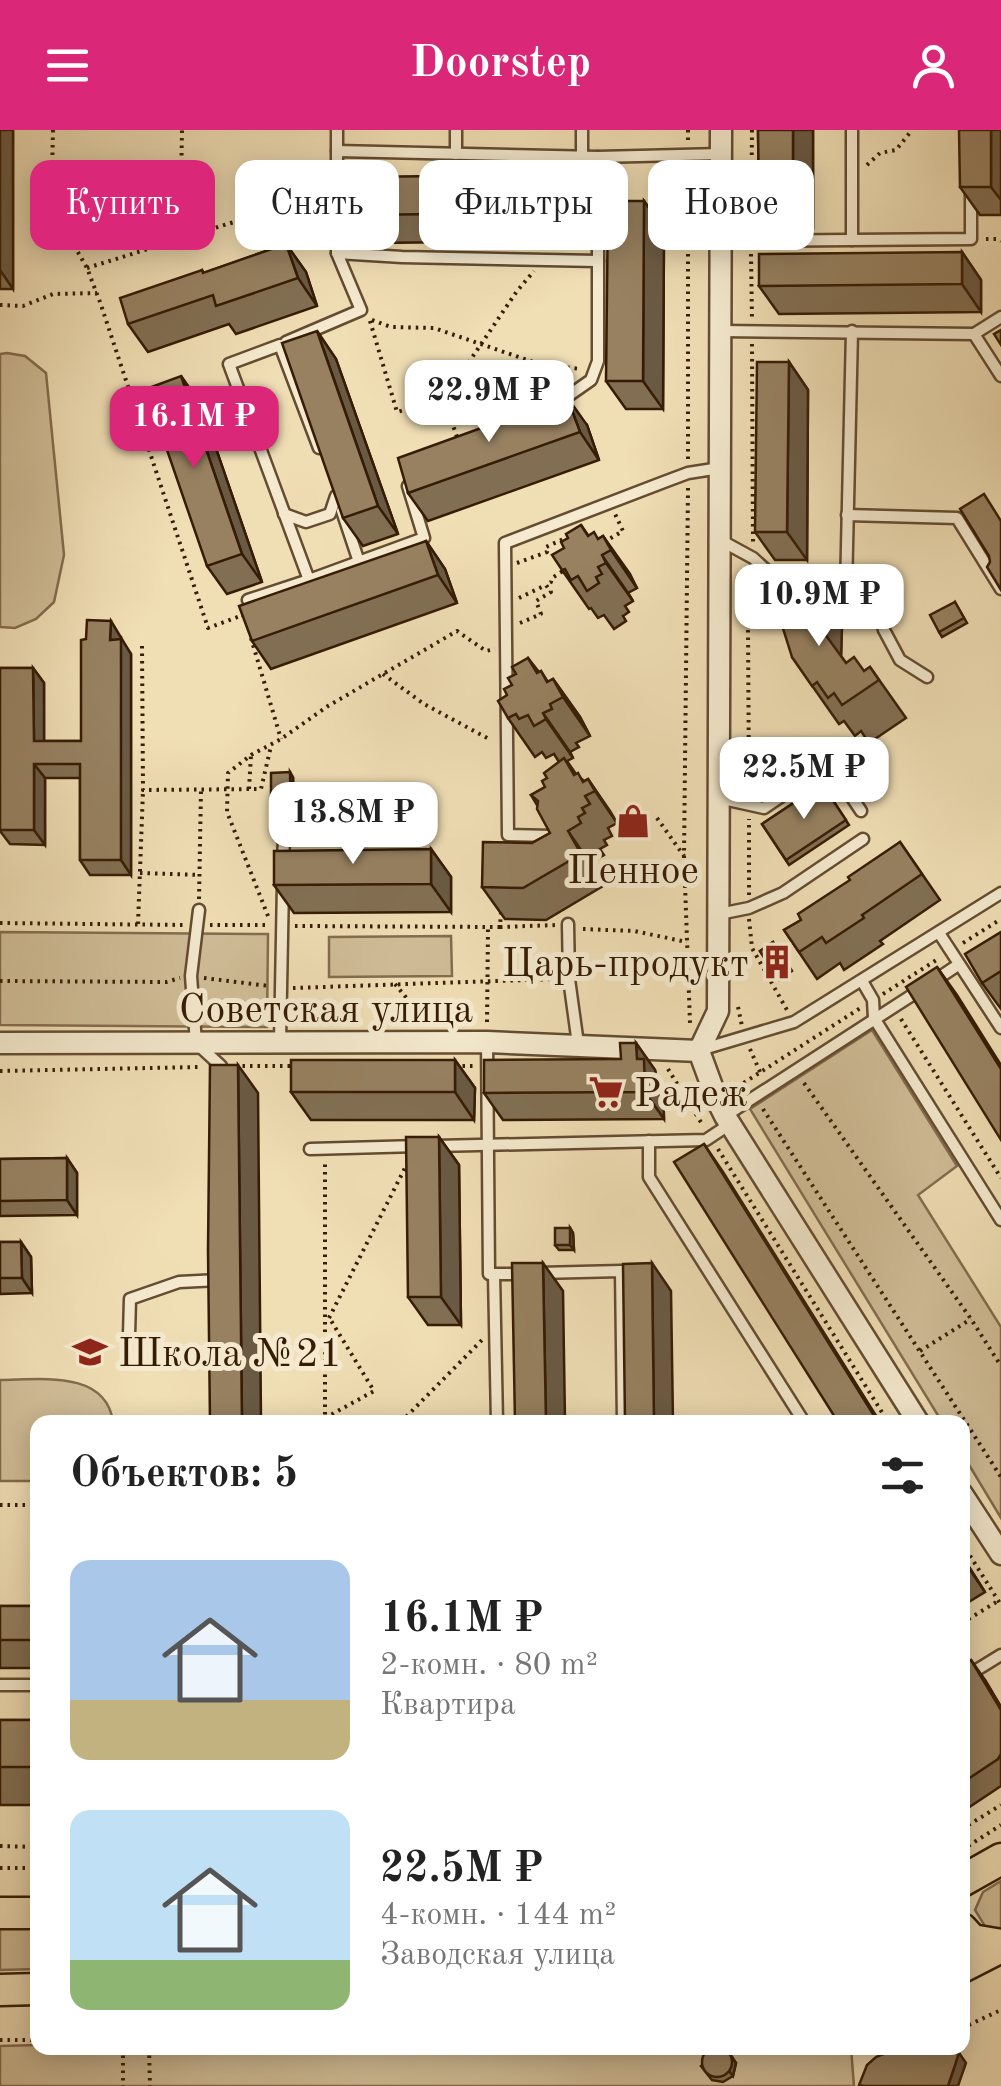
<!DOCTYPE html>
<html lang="ru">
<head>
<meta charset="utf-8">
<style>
  body { margin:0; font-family:"Old Standard TT",serif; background:#f2f2f2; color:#222; height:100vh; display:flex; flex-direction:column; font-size:38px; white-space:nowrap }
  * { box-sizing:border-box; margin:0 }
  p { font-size:32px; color:#767676 }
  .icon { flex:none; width:55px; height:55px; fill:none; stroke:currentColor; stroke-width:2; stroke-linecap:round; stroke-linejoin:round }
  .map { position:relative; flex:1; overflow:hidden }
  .panel { position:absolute; left:30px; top:1285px; width:940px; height:640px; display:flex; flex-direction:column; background:#fff; border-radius:20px; box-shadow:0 5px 25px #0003 }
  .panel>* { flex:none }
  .hud { position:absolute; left:30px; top:30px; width:942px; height:90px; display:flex; gap:20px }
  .price { position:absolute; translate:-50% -85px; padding:0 22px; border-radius:20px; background:#fff; color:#222; font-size:32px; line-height:65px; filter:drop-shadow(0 2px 5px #0008) }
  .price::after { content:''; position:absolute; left:50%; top:60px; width:30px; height:22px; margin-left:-15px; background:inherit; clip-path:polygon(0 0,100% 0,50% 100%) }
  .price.selected { background:#db2777; color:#fff }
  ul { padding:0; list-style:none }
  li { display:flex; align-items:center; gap:30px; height:250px; padding:0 40px }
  li span { display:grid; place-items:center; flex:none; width:280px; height:200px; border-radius:20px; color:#555 }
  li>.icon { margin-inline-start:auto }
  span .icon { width:120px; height:120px; fill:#fffc; stroke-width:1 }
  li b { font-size:42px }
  h2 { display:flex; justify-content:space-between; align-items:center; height:120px; padding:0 40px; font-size:42px }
  .tag { padding:0 35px; border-radius:20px; background:#fff; box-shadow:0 5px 25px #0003; font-size:35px; line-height:90px }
  .tag.selected { background:#db2777; color:#fff }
  header { display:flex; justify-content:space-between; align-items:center; height:130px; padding:0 40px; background:#db2777; color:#fff; font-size:45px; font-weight:800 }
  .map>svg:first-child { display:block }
  .green { fill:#d0bd97; stroke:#836c4e; stroke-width:2.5 }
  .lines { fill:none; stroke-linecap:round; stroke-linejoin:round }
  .lane-casing { stroke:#644c31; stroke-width:15 }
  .street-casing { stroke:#644c31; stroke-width:25 }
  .primary-casing { stroke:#361c05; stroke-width:35 }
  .path { stroke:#361c05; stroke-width:4; stroke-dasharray:2.5 5; stroke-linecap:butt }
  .lane { stroke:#f5eacf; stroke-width:10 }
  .street { stroke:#f5eacf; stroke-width:20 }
  .primary { stroke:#f0deb5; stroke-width:30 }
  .wall { fill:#826f53; stroke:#361c05; stroke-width:2.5 }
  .shaded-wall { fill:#6a5a44; stroke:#361c05; stroke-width:2.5 }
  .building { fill:#978161; stroke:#361c05; stroke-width:2.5 }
  .labels { text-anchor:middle; stroke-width:10; stroke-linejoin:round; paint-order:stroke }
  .poi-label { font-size:40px; fill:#361c05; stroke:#f5eacf; text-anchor:start }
  .street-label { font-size:40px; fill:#361c05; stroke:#f5eacf }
</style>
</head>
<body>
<header><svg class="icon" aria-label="menu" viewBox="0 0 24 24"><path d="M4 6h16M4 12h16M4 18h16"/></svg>Doorstep<svg class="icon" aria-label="person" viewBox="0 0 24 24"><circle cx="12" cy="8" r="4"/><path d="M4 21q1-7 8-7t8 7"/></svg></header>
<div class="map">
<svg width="1001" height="1956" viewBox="0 0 1001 1956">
  <rect width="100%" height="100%" fill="#f0deb5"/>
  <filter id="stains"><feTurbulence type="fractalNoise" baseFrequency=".002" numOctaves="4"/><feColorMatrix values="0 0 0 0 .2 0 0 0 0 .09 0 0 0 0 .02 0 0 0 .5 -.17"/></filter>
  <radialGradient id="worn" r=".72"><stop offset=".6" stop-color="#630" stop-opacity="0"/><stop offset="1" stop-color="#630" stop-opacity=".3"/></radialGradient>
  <g class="green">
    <path d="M7,223L25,226L46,243L64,425L54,472L36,489L15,498L0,497V224Z"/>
    <path d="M0,802L268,804L267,897L0,895Z"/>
    <path d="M451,806L452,846L329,847V807Z"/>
    <path d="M872,900L957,1036L918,1065L1001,1197V1388L963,1325L962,1292H942L750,979Z"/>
    <path d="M0,1250C38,1250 106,1239 113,1292H38L37,1351H0Z"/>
    <path d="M1001,1751V1798H986L975,1780L983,1762Z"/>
    <path d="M0,1797H37V1839L0,1840Z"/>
    <path d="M37,1915L38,1918H851L854,1956H0V1916Z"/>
  </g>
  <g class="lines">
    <g class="lane-casing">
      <g id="lane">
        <path d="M456,0V24"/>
        <path d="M582,0V27"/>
        <path d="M337,21L598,27"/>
        <path d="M852,110V0"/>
        <path d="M721,111L971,109V61"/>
        <path d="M337,123L402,127L598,131"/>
        <path d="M721,201L974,204L1001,246"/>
        <path d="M852,201L846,460L876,467L884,500L900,530L927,547"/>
        <path d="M974,204L1001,187"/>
        <path d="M286,212L361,180L337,123V0"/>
        <path d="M523,284L571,264L591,250L598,231V27L721,24"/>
        <path d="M319,318L280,215L229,234L309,450L424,408L408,356"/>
        <path d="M342,381L359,432"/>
        <path d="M284,384L306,392L330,384L336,366"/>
        <path d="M847,385L957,388L1001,459"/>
        <path d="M720,410L753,428L789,461L846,460"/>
        <path d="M248,470L309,450"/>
        <path d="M719,668L764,678L817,642L828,639L835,642L861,681"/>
        <path d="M552,706L508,705L505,413L664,352L688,343L720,338"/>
        <path d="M283,732L284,708L347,709"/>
        <path d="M199,780L191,846L196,913L221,936V947"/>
        <path d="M719,784L749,778L783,763L863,709"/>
        <path d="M568,794L569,849L578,914"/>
        <path d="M939,803L1001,898"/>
        <path d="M862,851L873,870L874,888L1001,1090"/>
        <path d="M934,851L958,835"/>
        <path d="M280,912L283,754"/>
        <path d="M487,912L489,1144H522"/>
        <path d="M700,920L794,892L1001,763"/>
        <path d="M725,986L920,860"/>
        <path d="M649,1011V1047L804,1292"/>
        <path d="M435,1016L706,1010L730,994"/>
        <path d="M310,1019L418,1016"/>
        <path d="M539,1143L621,1141L623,1292"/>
        <path d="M494,1144L497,1292"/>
        <path d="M129,1205L130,1169L179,1152L219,1150"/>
        <path d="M962,1549L1001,1525"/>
        <path d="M0,1555H38"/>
      </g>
    </g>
    <g class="street-casing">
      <g id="street">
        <path d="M0,913L487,912L699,921L717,970L725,986L918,1292"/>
        <path d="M699,921L718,881L721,0"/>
        <path d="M962,1364L1001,1424"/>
      </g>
    </g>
    <g class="primary-casing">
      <g id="primary">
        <path d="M962,1751L1001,1729"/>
        <path d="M0,1783H38"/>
        <path d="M962,1799L972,1810L1001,1815"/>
        <path d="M962,1837L1001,1817"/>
        <path d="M0,1860L38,1859"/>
      </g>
    </g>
    <g class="path">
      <path d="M53,0L52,45L60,91L87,138L100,172L208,498L243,485L245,490"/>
      <path d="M688,0V14"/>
      <path d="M867,35L880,23L896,20L912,0"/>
      <path d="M751,100L752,0"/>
      <path d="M180,108L182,0"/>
      <path d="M986,109H997L1001,111"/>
      <path d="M751,124L752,190"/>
      <path d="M87,138L298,72L322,40"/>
      <path d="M0,175L23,176L53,164L97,163"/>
      <path d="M372,190L391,197L434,198L539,234L580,239"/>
      <path d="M370,191L397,282L444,269L517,161L534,141"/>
      <path d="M752,214L753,415"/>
      <path d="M444,269L458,310"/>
      <path d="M688,329V38"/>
      <path d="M688,358L684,726L690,893"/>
      <path d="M604,412L623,401L615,384"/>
      <path d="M517,433L547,422L546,417L572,405"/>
      <path d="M519,468L546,455"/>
      <path d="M520,493L541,484L536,471L551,462L546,455L551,452L552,448L566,439"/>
      <path d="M251,508L281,609"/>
      <path d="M142,516L143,660L261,659L271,616"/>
      <path d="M383,544L424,574L489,609"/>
      <path d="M249,659L251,625"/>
      <path d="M749,660L748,497L752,444"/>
      <path d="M657,688L684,726"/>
      <path d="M140,743L199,745"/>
      <path d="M749,765V689"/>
      <path d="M199,769L201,659"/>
      <path d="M501,782L500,797L556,795"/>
      <path d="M268,786L227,682L228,643L251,625L281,609L328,576L457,501L486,521L495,519"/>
      <path d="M749,789L752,818L787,880"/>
      <path d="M0,793L185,795"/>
      <path d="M138,794L143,660"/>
      <path d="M210,795H270"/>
      <path d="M295,796L500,797"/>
      <path d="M583,799L634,801L687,812"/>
      <path d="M963,813L1001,789"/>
      <path d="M204,848L269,856"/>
      <path d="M0,851L166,852L180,848"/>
      <path d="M395,854L427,893"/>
      <path d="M293,858L554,849"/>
      <path d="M883,864L938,829"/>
      <path d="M738,877L742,896"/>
      <path d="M901,889L1001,1048"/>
      <path d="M487,892L488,797"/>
      <path d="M750,919L760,942"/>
      <path d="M235,936H295"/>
      <path d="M455,936H475"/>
      <path d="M668,939L702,994"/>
      <path d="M0,941L200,937"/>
      <path d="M804,953L971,1189L1001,1236"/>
      <path d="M731,961L862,877"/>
      <path d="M763,979L1001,1347"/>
      <path d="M718,1019L888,1292"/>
      <path d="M329,1188L406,1036"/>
      <path d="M920,1221L971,1189"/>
      <path d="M325,1288L374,1261L330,1189"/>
      <path d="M325,1292V1032"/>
      <path d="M401,1292L482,1210"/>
      <path d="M0,1375H38"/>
      <path d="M962,1413L1001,1475"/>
      <path d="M962,1493L998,1471"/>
      <path d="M962,1699L1001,1675"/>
      <path d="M0,1716L38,1717"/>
      <path d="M962,1720L1001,1695"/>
      <path d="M0,1738H38"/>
      <path d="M962,1898L1001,1880"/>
      <path d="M0,1910H38"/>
      <path d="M123,1918V1956"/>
      <path d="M149,1918L150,1956"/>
    </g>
    <use href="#lane" class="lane"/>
    <use href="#street" class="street"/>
    <use href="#primary" class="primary"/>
  </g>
  <g class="wall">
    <rect x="0" y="0" width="13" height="159"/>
    <path d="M758,0H813V97H778L759,69Z"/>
    <path d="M1001,0V85H980L960,57Z"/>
    <path d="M644,71L664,99L663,279H626L606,251Z"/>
    <path d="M551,73L552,111L373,113L353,85Z"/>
    <path d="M286,114L306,142L317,176L236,204L229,194L148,222L128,194L202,140L204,143Z"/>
    <path d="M962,122L981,150V182L779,184L759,156Z"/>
    <path d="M317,201L336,229L398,404L363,416L343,388Z"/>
    <path d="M789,232L808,260L807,430H775L755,402Z"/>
    <path d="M181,246L201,275L262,452L227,464L207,436Z"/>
    <path d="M587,295L599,330L428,391L408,363Z"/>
    <path d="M589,406L598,409L603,406L637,458L628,463L633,471L625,476L629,482L623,486L626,491L614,499L604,485L598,488L591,478L589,479L562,440Z"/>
    <path d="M426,411L445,439L457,473L271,539L252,511Z"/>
    <path d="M815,457L842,496L841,526L846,533L864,541L870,537L906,588L869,613L861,601L855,606L844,591L839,594L792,527Z"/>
    <path d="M955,472L967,493L942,507L939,502Z"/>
    <path d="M121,506V510L131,524V745H90L80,730V648H45V715L10,714L0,701V538H33L44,553V611H81Z"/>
    <path d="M528,528L539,542L541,541L548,552L553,549L580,587L590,606L576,613L579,617L570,622L573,628L567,631L576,644L584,651L588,649L617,693L608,698L612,706L604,710L607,715L600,719L604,725L590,733L603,756L546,790L505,789L482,757L532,713L550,703L537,675L531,665L545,657L547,648L559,632L554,624L546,628L542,622L535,627L508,588L507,565L516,544Z"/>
    <path d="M293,647L294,699L275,700L271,695Z"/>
    <path d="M822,654L849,695L789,735L762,694Z"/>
    <path d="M900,712L940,770L880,811L883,814L844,840L840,833L817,849L784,800L801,790Z"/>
    <path d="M431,719L451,747V782L294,783L274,755Z"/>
    <path d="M1001,802V879L982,853Z"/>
    <path d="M773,812L792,841L779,850L760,821Z"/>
    <path d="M636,913L655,940L656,945L663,956L664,989L503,990L484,963L621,929Z"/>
    <path d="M455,930L475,958L474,990H311L291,962Z"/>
    <path d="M439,1007L459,1035L461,1195H428L408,1167Z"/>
    <path d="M67,1028L77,1043V1085L0,1086V1029Z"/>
    <path d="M570,1098L573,1103L574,1120H559L555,1115Z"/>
    <path d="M0,1112H21L31,1127L32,1163L0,1164Z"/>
    <path d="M962,1426L985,1462L962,1476Z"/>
    <rect x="0" y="1476" width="38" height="62"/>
    <path d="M962,1536L985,1550L1001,1577V1656L962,1682Z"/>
    <rect x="0" y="1590" width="38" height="85"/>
    <path d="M727,1919L736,1933L733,1946L723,1952L712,1950L701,1936Z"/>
  </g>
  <g class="shaded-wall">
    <path d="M0,0H13V159L0,140Z"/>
    <path d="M793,0H813V97L793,69Z"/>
    <path d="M991,0H1001V70L991,57Z"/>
    <path d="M532,45L551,73L552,111L532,83Z"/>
    <path d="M644,71L664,99L663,279L643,251Z"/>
    <path d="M286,114L306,142L317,176L298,148Z"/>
    <path d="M962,122L981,150V182L962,154Z"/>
    <path d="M317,201L336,229L398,404L378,376Z"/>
    <path d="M789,232L808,260L807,430L787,402Z"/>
    <path d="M181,246L201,275L262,452L242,424Z"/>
    <path d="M567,267L587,295L599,330L580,302Z"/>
    <path d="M581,395L628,463L633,471L606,433Z"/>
    <path d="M603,406L630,444L637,458L611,420Z"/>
    <path d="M426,411L445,439L457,473L438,445Z"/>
    <path d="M815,457L842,496L841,528L814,489Z"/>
    <path d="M111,491L131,524V745L121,730L110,510Z"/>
    <path d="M33,538L44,553V625L34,611Z"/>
    <path d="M553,549L580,587L590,606L563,567Z"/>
    <path d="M543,583L570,622L573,628L546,589Z"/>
    <path d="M34,634L45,648V715L34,700Z"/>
    <path d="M290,642L293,647L294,699L291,694Z"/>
    <path d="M588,649L610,681L617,693L595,661Z"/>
    <path d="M568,701L590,733L603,756L581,724Z"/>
    <path d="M431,719L451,747V782L431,754Z"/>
    <path d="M937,837L957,865L1001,935V939Z"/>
    <path d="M636,913L655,940L656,945L663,956L664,989L645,962L637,929Z"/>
    <path d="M455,930L475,958L474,990L455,962Z"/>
    <path d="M238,935L258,963L261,1292H242Z"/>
    <path d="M439,1007L459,1035L461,1195L441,1167Z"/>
    <path d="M704,1014L723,1042L880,1292H878Z"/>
    <path d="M67,1028L77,1043V1085L67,1070Z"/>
    <path d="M570,1098L573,1103L574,1120L570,1115Z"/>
    <path d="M21,1112L31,1127L32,1163L22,1148Z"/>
    <path d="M543,1133L563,1161L565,1292H546Z"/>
    <path d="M652,1133L671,1161L673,1292H654Z"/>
    <path d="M962,1426L985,1462L966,1434Z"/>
    <path d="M971,1530L985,1550L1001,1577V1580Z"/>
    <path d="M959,1923L966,1933L958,1956H948Z"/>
    <path d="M732,1928L736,1933L733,1946L729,1941Z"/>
  </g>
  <g class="building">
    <path d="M758,0H793V69H759Z"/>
    <path d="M959,0H991V57H960Z"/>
    <path d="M532,45V83L353,85V47Z"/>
    <path d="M608,71H644L643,251H606Z"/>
    <path d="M286,114L298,148L216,176L213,165L128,194L120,168L202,140L203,143Z"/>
    <path d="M962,122V154L759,156V124Z"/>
    <path d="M1001,200V215L994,204Z"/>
    <path d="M317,201L378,376L343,388L282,213Z"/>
    <path d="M757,232H789L787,402H755Z"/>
    <path d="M181,246L242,424L207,436L146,259Z"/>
    <path d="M567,267L580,302L408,363L398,328Z"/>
    <path d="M984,364L1001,391V460L987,437L990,432L989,426L960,379Z"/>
    <path d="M581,395L588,406L594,402L598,409L603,406L611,420L602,425L606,433L598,437L602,444L596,447L599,453L587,461L578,446L571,450L565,439L562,440L552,425L564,418L561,412L568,408L566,404Z"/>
    <path d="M426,411L438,445L252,511L239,476Z"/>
    <path d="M782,456L815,457L814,489L846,533L854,527L864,541L870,537L879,550L842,575L834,563L828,568L817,552L812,556L792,527L781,492Z"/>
    <path d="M955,472L964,488L939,502L930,485Z"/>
    <path d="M87,490L111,491L110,510L121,509V730H80V634H34V700H0V538H33L34,611H81V510L86,509Z"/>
    <path d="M528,528L537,543L541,541L547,552L553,549L563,567L550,574L552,579L543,583L546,589L534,596L528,585L519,589L516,584L508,588L498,571L507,565L504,559L512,555L508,548L516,544L512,537Z"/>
    <path d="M564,628L574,645L578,643L583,652L588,649L595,661L585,666L590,674L582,678L585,683L578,687L581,693L568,701L581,724L523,758L482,757L483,712L532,713L550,703L537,679L538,671L531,665L545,657L542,651L547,648L544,643Z"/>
    <path d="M290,642L291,694L271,695V643Z"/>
    <path d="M822,654L846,690L786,730L762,694Z"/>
    <path d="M900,712L922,744L862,785L864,788L826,813L822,807L799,822L784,800L801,790L798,784L850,750L848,747Z"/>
    <path d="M431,719V754L274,755V721Z"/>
    <path d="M1001,802V841L982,853L965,824Z"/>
    <path d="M773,812L789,836L775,845L760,821Z"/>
    <path d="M937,837L1001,939V1010L906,857Z"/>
    <path d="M620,913H636L637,929H644L645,962L484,963V930L621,929Z"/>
    <rect x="291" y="930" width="164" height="32"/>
    <path d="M210,935H238L242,1292H210L208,1120Z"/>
    <path d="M406,1007H439L441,1167H408Z"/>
    <path d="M704,1014L878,1292H838L674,1032Z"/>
    <path d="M67,1028V1070L0,1071V1029Z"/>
    <rect x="555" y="1098" width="15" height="17"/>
    <path d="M0,1112H21L22,1148H0Z"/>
    <path d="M512,1133H543L546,1292H515Z"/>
    <path d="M652,1133L654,1292H625L623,1134Z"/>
    <rect x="0" y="1476" width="38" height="34"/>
    <path d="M971,1530L1001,1580V1624L998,1629L962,1653V1536Z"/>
    <rect x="0" y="1590" width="38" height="47"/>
    <circle cx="717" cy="1932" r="15"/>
    <path d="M886,1923H959L948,1956H864L859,1955L867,1935L876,1927Z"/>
  </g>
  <defs>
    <g id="shop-bare" transform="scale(2.7)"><path d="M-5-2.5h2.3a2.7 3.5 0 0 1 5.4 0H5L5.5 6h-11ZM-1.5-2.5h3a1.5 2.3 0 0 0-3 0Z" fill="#8f2418" stroke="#f5eacf" stroke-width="2.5" paint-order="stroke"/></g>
    <g id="building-bare" transform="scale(2.7)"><path d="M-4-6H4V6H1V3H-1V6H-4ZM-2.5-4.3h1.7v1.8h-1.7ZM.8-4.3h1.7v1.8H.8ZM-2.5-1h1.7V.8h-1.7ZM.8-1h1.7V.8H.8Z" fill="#8f2418" stroke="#f5eacf" stroke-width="2.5" paint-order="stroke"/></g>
    <g id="supermarket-bare" transform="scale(2.7)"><path d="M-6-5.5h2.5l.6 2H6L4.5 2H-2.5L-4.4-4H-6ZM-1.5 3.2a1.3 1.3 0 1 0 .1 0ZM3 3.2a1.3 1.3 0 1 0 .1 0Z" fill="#8f2418" stroke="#f5eacf" stroke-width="2.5" paint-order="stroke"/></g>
    <g id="school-bare" transform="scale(2.7)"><path d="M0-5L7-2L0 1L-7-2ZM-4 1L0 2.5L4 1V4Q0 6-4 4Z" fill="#8f2418" stroke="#f5eacf" stroke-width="2.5" paint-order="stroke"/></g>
  </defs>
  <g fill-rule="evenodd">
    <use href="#shop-bare" x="633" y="691"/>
    <use href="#building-bare" x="777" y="832"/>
    <use href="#supermarket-bare" x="606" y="962"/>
    <use href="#school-bare" x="90" y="1222"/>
  </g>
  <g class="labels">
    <g class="poi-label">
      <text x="633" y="753" text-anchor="middle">Пенное</text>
      <text x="749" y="846" text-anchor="end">Царь-продукт</text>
      <text x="634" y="976">Радеж</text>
      <text x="118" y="1236">Школа №21</text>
    </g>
    <g class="street-label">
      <text x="326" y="892">Советская улица</text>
    </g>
  </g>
  <rect width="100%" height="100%" filter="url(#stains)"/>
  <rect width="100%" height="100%" fill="url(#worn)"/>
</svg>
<b class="price" style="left:489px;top:315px">22.9M ₽</b>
<b class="price selected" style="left:194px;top:341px">16.1M ₽</b>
<b class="price" style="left:819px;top:519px">10.9M ₽</b>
<b class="price" style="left:804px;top:692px">22.5M ₽</b>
<b class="price" style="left:353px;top:737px">13.8M ₽</b>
<div class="hud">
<a class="tag selected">Купить</a>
<a class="tag">Снять</a>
<a class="tag">Фильтры</a>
<a class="tag">Новое</a>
</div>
<section class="panel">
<h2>Объектов: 5<svg class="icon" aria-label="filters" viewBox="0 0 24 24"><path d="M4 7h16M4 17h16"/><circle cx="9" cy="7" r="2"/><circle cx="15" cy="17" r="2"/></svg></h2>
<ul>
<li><span style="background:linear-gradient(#a9c7e8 70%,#c2b280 0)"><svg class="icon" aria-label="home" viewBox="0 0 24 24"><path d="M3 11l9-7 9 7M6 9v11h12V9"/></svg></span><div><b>16.1M ₽</b><p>2-комн. · 80 m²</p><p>Квартира</p></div></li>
<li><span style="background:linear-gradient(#bfe0f5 75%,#8fb573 0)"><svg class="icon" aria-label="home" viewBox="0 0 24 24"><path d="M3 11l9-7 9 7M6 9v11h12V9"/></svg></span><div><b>22.5M ₽</b><p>4-комн. · 144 m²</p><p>Заводская улица</p></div></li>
</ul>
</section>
</div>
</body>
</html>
